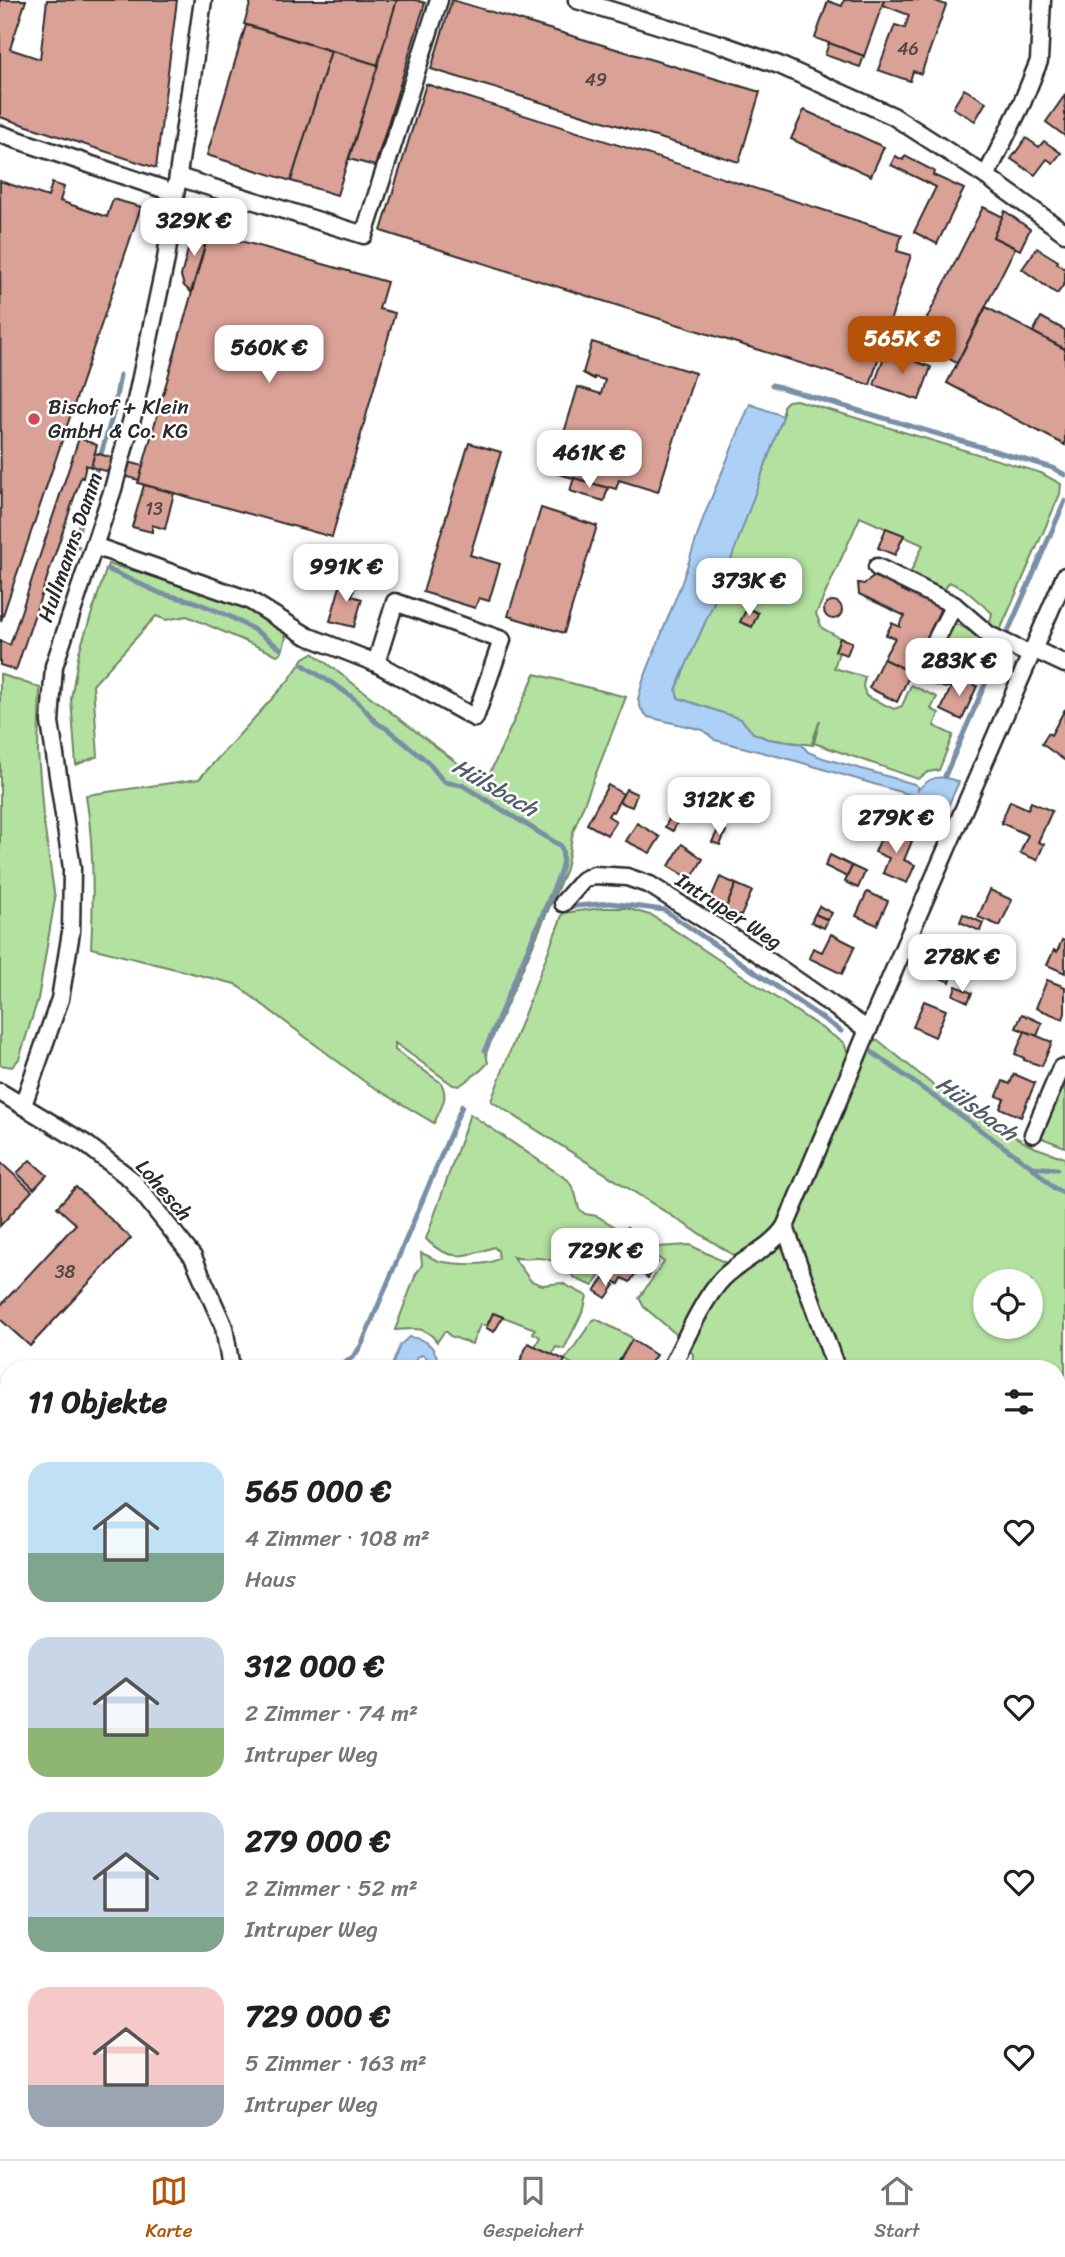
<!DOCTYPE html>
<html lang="de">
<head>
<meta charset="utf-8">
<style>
  body { margin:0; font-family:Sriracha,sans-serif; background:#f2f2f2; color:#202124; height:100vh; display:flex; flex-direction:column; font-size:26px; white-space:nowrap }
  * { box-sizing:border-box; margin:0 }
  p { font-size:23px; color:#757577 }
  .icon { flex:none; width:38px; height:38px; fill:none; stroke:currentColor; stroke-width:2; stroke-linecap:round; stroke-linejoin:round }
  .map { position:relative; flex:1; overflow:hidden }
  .side { position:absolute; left:0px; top:1360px; width:1066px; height:800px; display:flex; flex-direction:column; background:#fff; border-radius:28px 28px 0 0; box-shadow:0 2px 5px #0004 }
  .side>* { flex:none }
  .controls { position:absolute; left:973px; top:1269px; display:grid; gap:14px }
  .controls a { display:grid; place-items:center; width:70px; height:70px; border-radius:50%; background:#fff; box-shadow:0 2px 5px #0004; font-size:35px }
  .price { position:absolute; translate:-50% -60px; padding:0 16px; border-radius:14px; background:#fff; color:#222; font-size:23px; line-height:46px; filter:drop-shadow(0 2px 4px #0008) }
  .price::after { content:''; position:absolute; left:50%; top:42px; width:21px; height:16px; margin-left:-10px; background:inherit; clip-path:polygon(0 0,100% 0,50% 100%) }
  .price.on { background:#b45309; color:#fff }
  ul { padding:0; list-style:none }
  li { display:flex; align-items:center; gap:21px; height:175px; padding:0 28px }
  li span { display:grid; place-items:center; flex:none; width:196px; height:140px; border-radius:21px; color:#555 }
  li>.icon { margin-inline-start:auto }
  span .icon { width:84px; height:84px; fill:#fffc; stroke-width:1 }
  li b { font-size:30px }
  h2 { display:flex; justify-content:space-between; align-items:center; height:84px; padding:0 28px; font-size:30px }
  .tabs { display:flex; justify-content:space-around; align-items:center; height:98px; border-top:2px solid #e0e0e0; background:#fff; font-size:19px; color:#757577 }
  .tabs a { display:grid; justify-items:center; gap:4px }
  .tabs .on { color:#b45309 }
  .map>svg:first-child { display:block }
  .green { fill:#b3e19f; stroke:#6f8665; stroke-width:2; fill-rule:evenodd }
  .water { fill:#add1f6; stroke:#798fa5; stroke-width:2 }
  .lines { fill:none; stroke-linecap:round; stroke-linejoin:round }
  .stream { stroke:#798fa5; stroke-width:5 }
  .building { fill:#daa196; stroke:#2b2b2b; stroke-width:2 }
  .minor-casing { stroke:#2b2b2b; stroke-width:21 }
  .minor { stroke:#fff; stroke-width:16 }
  .rail-casing { stroke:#2b2b2b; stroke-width:8 }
  .rail { stroke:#fff; stroke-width:5; stroke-dasharray:16; stroke-linecap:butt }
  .poi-dot { fill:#d1495b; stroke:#fff; stroke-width:2.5 }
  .labels { text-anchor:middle; stroke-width:5; stroke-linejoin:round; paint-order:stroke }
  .number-label { font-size:18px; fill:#574846 }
  .poi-label { font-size:21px; fill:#2b2b2b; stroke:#fff; text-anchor:start }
  .street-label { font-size:21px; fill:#2b2b2b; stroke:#fff }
  .water-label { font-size:23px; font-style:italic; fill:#525d68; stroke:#fff }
</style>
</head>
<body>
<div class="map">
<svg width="1065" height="2159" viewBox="0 0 1065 2159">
  <rect width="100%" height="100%" fill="#fff"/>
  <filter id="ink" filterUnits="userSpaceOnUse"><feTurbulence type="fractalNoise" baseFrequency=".0143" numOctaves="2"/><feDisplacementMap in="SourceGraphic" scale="14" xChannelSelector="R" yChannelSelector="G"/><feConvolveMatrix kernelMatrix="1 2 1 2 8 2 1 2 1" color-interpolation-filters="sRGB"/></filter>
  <g filter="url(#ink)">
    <g class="green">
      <path d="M796,400L1041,473L1061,484L1060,494L998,635L989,627L992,613L963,588L949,582L943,593L909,576L923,545L860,517L816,614L822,628L840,638L835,650L839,652L834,668L865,677L863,686L866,696L894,709L902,706L911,685L937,697L931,709L939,713L934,726L953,735L939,770L928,772L918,779L814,743L820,720L812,743L813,745L768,739L753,733L741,719L678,698L676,690L681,677L783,416V406L788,401Z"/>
      <path d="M108,564L177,582L246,607L284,633L286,637L282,652L277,655L187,616L166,620L156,616L93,685L98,756L76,765L71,699L79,652Z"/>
      <path d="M951,624L959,625L983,638L981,645L990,650L977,680L963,675L961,671L931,665Z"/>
      <path d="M313,653L485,784L535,674L626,697L573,832L566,869L486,1053L488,1063L480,1071L459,1086L453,1085L395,1043V1050L440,1082C450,1096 441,1108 434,1123L365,1082L235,984L91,948C94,896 94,846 86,795L199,779L289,680L304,658Z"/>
      <path d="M0,674L40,688L38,752L43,816L55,899L38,999L19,1059L12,1067L0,1065Z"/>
      <path d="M601,908H626L653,916L844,1043L848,1054L843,1069L777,1228L765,1241L735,1256L491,1101L563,913Z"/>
      <path d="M878,1040L950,1099L1031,1146L1065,1158V1451L1057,1453V1368H692L693,1354L688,1348L714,1299L727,1282L792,1234L863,1065L873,1042ZM985,1281H1031V1326H985Z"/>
      <path d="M1065,1081V1147L1039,1137L1062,1082Z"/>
      <path d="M470,1114L568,1180L575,1192L579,1209L585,1214L597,1216L617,1228L614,1233L604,1229L595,1233L592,1241L594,1247L585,1249L579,1255L580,1264L599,1276L593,1286C587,1283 578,1281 573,1276C564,1269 558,1261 546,1259C534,1256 525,1261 513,1257L531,1281L542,1285L562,1283L587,1296L584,1309L564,1349L556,1347L552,1354L535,1347L540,1337L533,1333L535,1329L493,1313L487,1325H480L472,1344L450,1336L447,1332H444L437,1342C425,1325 413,1329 395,1330L416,1274L422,1265L421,1253C428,1255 435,1261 443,1262C458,1264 488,1267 499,1258L498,1251L494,1247C466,1257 448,1262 426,1239Z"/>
      <path d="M690,1245L730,1265L681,1335H677L644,1307L639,1298L664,1262L653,1254L657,1247Z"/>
      <path d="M596,1319L631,1337L632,1340L615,1368H579L565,1360L593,1320Z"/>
      <path d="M1057,1573L1065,1581V1672L1057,1663Z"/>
      <path d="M1057,1743L1065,1750V1936L1057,1946Z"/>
    </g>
    <g class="water">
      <path d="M750,404L783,416L723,582L681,677L676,690L678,698L741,719L753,733L768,739L801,744L808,752L823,758L914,784L918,787L917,791C930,776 940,774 959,782L948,806L796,761L715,740L703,730L648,717L641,709L638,699L643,681L682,582L704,516Z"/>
      <path d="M409,1337C430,1339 436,1349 440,1368H434L432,1361L422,1355L417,1357L413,1368H391L400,1345Z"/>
    </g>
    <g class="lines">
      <g class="stream">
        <path d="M772,385L1053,468L1065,475"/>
        <path d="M78,547L75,545V541L113,414L120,375"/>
        <path d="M107,569L162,594L193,601L229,616L256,631L281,649"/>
        <path d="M302,664C322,679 345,688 362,706C371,715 373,723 386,728L428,762L444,782L462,785L561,846C567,863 556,882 550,897L556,902"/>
        <path d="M945,776L1065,501"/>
        <path d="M566,907L610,903L664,910L841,1031"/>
        <path d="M485,1050L550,897"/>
        <path d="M869,1050L1032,1167L1054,1188L1065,1194"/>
        <path d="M1032,1167L1057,1169"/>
        <path d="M339,1368L355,1355L362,1344L462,1106"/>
      </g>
    </g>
    <g class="building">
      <path d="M0,0H26L10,49L40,59L47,0H177L156,168L0,117Z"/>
      <path d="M248,0H397L378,65L244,24L251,1Z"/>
      <path d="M397,0H416L425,3L375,166L349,159Z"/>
      <path d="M452,0L760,92L739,162L431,69Z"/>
      <path d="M844,0H884L864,56L815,38L828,1L842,6Z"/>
      <path d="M884,0H933L946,5L921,74L913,71L910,81L878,70L895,25L905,28L909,15L883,5Z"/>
      <path d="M246,25L331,51L291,181L207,155Z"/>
      <path d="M829,43L864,56L860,67L825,55Z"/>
      <path d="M331,51L378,65L337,195L291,181Z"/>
      <path d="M426,84L902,235L897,251L911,255L870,385L381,231Z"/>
      <path d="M964,89L986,102L975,121L953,108Z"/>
      <path d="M1065,95V136L1046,122Z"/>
      <path d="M804,110L884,147L871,176L791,139Z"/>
      <path d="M1026,138L1039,147L1044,141L1061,153L1053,163L1047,159L1035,175L1011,159Z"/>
      <path d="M895,156L903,160L905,156L934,171L933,175L964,189L937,244L914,232L936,187L891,165Z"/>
      <path d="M0,181L48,197L52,183L64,187L60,201L107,217L113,199L141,207L1,621Z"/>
      <path d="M983,207L1003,217L993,237L1015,248L957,363L916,340Z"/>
      <path d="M1005,211L1030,229L1020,250L993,237Z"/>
      <path d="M194,228L209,232L191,292L184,286L181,276Z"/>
      <path d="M209,232L387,282L379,309L395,313L332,537L138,483Z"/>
      <path d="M1037,248L1058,261L1057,263L1065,269V283L1057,294L1022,269Z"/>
      <path d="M986,307L1065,349V445L947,383Z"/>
      <path d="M1041,317L1065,330V349L1033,332Z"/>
      <path d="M592,342L695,373L658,492L619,480L616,489L609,487L608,488L552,472L578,387L601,394L605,380L594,377V379L583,373Z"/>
      <path d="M886,351L931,367L919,400L874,385Z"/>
      <path d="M79,438L97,445L91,467L86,465L83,478L81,477L16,670L0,665V641L10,645Z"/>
      <path d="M469,443L501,452L470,555L500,564L489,601L479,598L475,608L423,592Z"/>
      <path d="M95,453L143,466L139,480L91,467Z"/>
      <path d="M574,478L608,488L604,501L570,491Z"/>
      <path d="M144,485L174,493L165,529L152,525V532L132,527Z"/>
      <path d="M541,508L597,526L564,633L508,616Z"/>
      <path d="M886,528L904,535L895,555L878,548Z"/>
      <path d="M343,576L357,580L352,596L362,599L354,627L330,621Z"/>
      <path d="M875,576L941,608L911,672L883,659L895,638L886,635L892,623L900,627V623L905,616L859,594L858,583L864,584Z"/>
      <circle cx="833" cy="610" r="9"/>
      <path d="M747,608L758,613L752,627L740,622Z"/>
      <path d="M840,638L852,642L847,655L835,651Z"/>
      <path d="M883,659L911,672L897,702L869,688Z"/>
      <path d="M956,676L977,686L962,720L941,710Z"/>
      <path d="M1065,709V759L1064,760L1042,744L1048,733L1051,735Z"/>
      <path d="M608,785L623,794L613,812L611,811L608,816L616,821L607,835L587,824Z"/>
      <path d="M626,789L637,794L632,807L619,802Z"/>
      <path d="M1010,801L1028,809L1031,802L1052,811L1038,842L1044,844L1037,860L1020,853L1028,835L1001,823Z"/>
      <path d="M673,811L681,815L673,831L665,827Z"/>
      <path d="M637,823L660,837L650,853L626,841Z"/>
      <path d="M719,828L726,831L720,845L712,842Z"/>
      <path d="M885,829L896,834L897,831L907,833L906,838L912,841L904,860L915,865L907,883L883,873L889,858L875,852Z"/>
      <path d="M682,844L703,859L691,879L669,866Z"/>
      <path d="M830,855L852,866L847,877L825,866Z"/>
      <path d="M852,866L865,872L858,888L845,882Z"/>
      <path d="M720,877L736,884L725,910L709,902Z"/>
      <path d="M736,884L752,891L741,916L725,910Z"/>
      <path d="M990,890L1012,900L1000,926L978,917Z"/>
      <path d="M867,892L888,901L877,925L856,916Z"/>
      <path d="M819,906L832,913L828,920L815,914Z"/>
      <path d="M815,914L828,920L824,928L811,922Z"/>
      <path d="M963,914L983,923L980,931L960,922Z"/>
      <path d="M831,934L855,946L842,974L809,958L813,948L822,952Z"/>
      <path d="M1062,940L1065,941V973L1047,965L1054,950L1057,952Z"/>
      <path d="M941,947L961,956L950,982L930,974Z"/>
      <path d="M1047,980L1065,987V1013L1063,1019L1036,1008Z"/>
      <path d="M956,986L972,993L968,1002L953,995Z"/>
      <path d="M924,1001L946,1010L935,1037L913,1027Z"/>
      <path d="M1022,1014L1042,1023L1037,1036L1016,1028Z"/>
      <path d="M1020,1029L1052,1042L1042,1066L1024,1060V1058L1015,1054L1025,1031Z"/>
      <path d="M1014,1074L1035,1083L1021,1117L1000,1108L1004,1099L997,1096L1003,1081L1010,1084Z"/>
      <path d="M30,1160L47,1175L34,1189L17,1173Z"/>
      <path d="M0,1162L32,1191L0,1226Z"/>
      <path d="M76,1187L131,1238L30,1346L0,1319V1306L76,1224L57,1207Z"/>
      <path d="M627,1227L657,1247L645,1265L642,1263L630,1282L622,1278L619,1284L598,1271L599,1268L594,1265L611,1234L619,1239Z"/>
      <path d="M648,1256L658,1262L648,1278L638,1271Z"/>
      <path d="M604,1278L615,1285L606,1298L595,1291Z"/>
      <path d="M493,1313L503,1317L494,1332L486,1328Z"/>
      <path d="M632,1340L656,1355L647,1368H615Z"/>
      <path d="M528,1343L565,1360L561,1368H517Z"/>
      <path d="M9,1403V1538L0,1530V1412Z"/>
      <path d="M0,1530L9,1538V1617L0,1626Z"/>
      <path d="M9,1658V1762L0,1772V1668Z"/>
      <path d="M0,2006L9,2015V2044L0,2052Z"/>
      <path d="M9,2046V2062L0,2070V2054Z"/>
      <path d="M110,2151H146L151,2156L147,2159H101Z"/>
      <path d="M271,2151H295L287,2159H278Z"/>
      <path d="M560,2151H581L584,2156L578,2159H564Z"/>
      <path d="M929,2151H964V2152L948,2159H933Z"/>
    </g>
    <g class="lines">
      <g class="minor-casing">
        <g id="minor">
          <path d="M577,0L723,45L779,65L893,116L986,176L1065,233"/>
          <path d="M0,134L175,193"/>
          <path d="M986,176L1022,103L1039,61L1042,0"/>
          <path d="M178,177L364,235L439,0"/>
          <path d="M94,546L249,600L307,636L376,663L475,718L502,640L395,602L376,663"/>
          <path d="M877,567L954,605"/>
          <path d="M1033,649L1065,664"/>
          <path d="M946,678L920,671L954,605L989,635L1031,655"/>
          <path d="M563,903L583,880L594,875L627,877L650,885L759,954L868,1030"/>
          <path d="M0,1092L86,1144L132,1180L193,1257L224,1327L231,1368"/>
          <path d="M23,1105L60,999L71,932L72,868L50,722L54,666L113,489L133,415L166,259L203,0"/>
          <path d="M1033,1134L1061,1068"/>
          <path d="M785,1227L836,1368"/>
          <path d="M671,1368C684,1343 703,1298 723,1278C742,1259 770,1249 785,1227L868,1030L1065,576"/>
          <path d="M0,1827L9,1817"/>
          <path d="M0,1961L9,1970"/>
          <path d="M1057,2115L1065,2126"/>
          <path d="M183,2151L191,2159"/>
          <path d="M669,2159L711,2151"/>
          <path d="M1058,2159L1065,2157"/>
        </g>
      </g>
      <use href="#minor" class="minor"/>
      <g class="rail-casing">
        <g id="rail">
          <path d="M1057,1986L1065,1985"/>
          <path d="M407,2159L421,2151"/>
        </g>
      </g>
      <use href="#rail" class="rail"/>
    </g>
  </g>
  <circle class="poi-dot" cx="34" cy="419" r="7"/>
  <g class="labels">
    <g class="number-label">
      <text x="908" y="55">46</text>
      <text x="596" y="86">49</text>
      <text x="154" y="515">13</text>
      <text x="65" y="1278">38</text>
    </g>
    <g class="poi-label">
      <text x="48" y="414">Bischof + Klein<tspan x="48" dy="24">GmbH &amp; Co. KG</tspan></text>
    </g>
    <g class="street-label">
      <text transform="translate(70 547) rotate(-71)" y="7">Hullmanns Damm</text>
      <text transform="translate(729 911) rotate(33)" y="7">Intruper Weg</text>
      <text transform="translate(164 1190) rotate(49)" y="7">Lohesch</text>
    </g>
    <g class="water-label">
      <text transform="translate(495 787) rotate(30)" y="8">Hülsbach</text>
      <text transform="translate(977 1108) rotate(36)" y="8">Hülsbach</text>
    </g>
  </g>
</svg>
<div class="controls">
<a><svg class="icon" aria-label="locate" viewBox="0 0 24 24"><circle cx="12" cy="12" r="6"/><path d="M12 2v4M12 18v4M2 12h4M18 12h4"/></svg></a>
</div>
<b class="price" style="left:194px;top:258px">329K €</b>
<b class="price on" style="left:902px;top:376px">565K €</b>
<b class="price" style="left:269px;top:385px">560K €</b>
<b class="price" style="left:589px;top:490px">461K €</b>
<b class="price" style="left:346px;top:604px">991K €</b>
<b class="price" style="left:749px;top:618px">373K €</b>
<b class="price" style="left:959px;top:698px">283K €</b>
<b class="price" style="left:719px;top:837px">312K €</b>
<b class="price" style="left:896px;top:855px">279K €</b>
<b class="price" style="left:962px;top:994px">278K €</b>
<b class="price" style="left:605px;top:1288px">729K €</b>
<section class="side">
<h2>11 Objekte<svg class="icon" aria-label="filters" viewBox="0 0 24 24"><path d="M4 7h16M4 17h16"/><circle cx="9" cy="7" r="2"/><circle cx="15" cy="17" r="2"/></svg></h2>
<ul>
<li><span style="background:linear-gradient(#bfe0f5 65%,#7fa58c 0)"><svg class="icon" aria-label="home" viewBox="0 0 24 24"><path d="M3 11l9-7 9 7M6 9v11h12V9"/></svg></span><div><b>565 000 €</b><p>4 Zimmer · 108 m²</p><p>Haus</p></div><svg class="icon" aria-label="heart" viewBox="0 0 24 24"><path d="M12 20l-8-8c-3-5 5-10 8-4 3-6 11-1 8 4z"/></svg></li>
<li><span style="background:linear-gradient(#c9d6e8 65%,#8fb573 0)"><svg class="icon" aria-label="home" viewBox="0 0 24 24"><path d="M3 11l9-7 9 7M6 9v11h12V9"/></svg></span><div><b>312 000 €</b><p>2 Zimmer · 74 m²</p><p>Intruper Weg</p></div><svg class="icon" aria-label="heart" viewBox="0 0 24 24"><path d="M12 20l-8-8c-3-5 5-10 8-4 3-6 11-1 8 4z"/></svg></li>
<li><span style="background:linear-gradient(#c9d6e8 75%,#7fa58c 0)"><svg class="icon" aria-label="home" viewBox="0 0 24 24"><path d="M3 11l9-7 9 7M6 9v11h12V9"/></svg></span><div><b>279 000 €</b><p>2 Zimmer · 52 m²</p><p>Intruper Weg</p></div><svg class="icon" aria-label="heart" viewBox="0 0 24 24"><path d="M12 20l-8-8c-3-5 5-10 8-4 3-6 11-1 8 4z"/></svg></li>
<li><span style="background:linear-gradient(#f6c9c9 70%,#9aa5b1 0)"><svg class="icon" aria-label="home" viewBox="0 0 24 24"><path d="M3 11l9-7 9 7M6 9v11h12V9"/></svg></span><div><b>729 000 €</b><p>5 Zimmer · 163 m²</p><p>Intruper Weg</p></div><svg class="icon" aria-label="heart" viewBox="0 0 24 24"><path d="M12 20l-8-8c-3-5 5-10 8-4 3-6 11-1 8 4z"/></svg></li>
</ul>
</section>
</div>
<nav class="tabs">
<a class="on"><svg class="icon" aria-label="map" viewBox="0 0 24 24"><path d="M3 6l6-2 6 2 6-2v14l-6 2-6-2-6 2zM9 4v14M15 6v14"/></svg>Karte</a>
<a><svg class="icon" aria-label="saved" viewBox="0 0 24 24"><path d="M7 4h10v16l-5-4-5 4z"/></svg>Gespeichert</a>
<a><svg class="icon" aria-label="home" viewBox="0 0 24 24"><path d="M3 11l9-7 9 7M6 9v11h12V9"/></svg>Start</a>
</nav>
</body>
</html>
